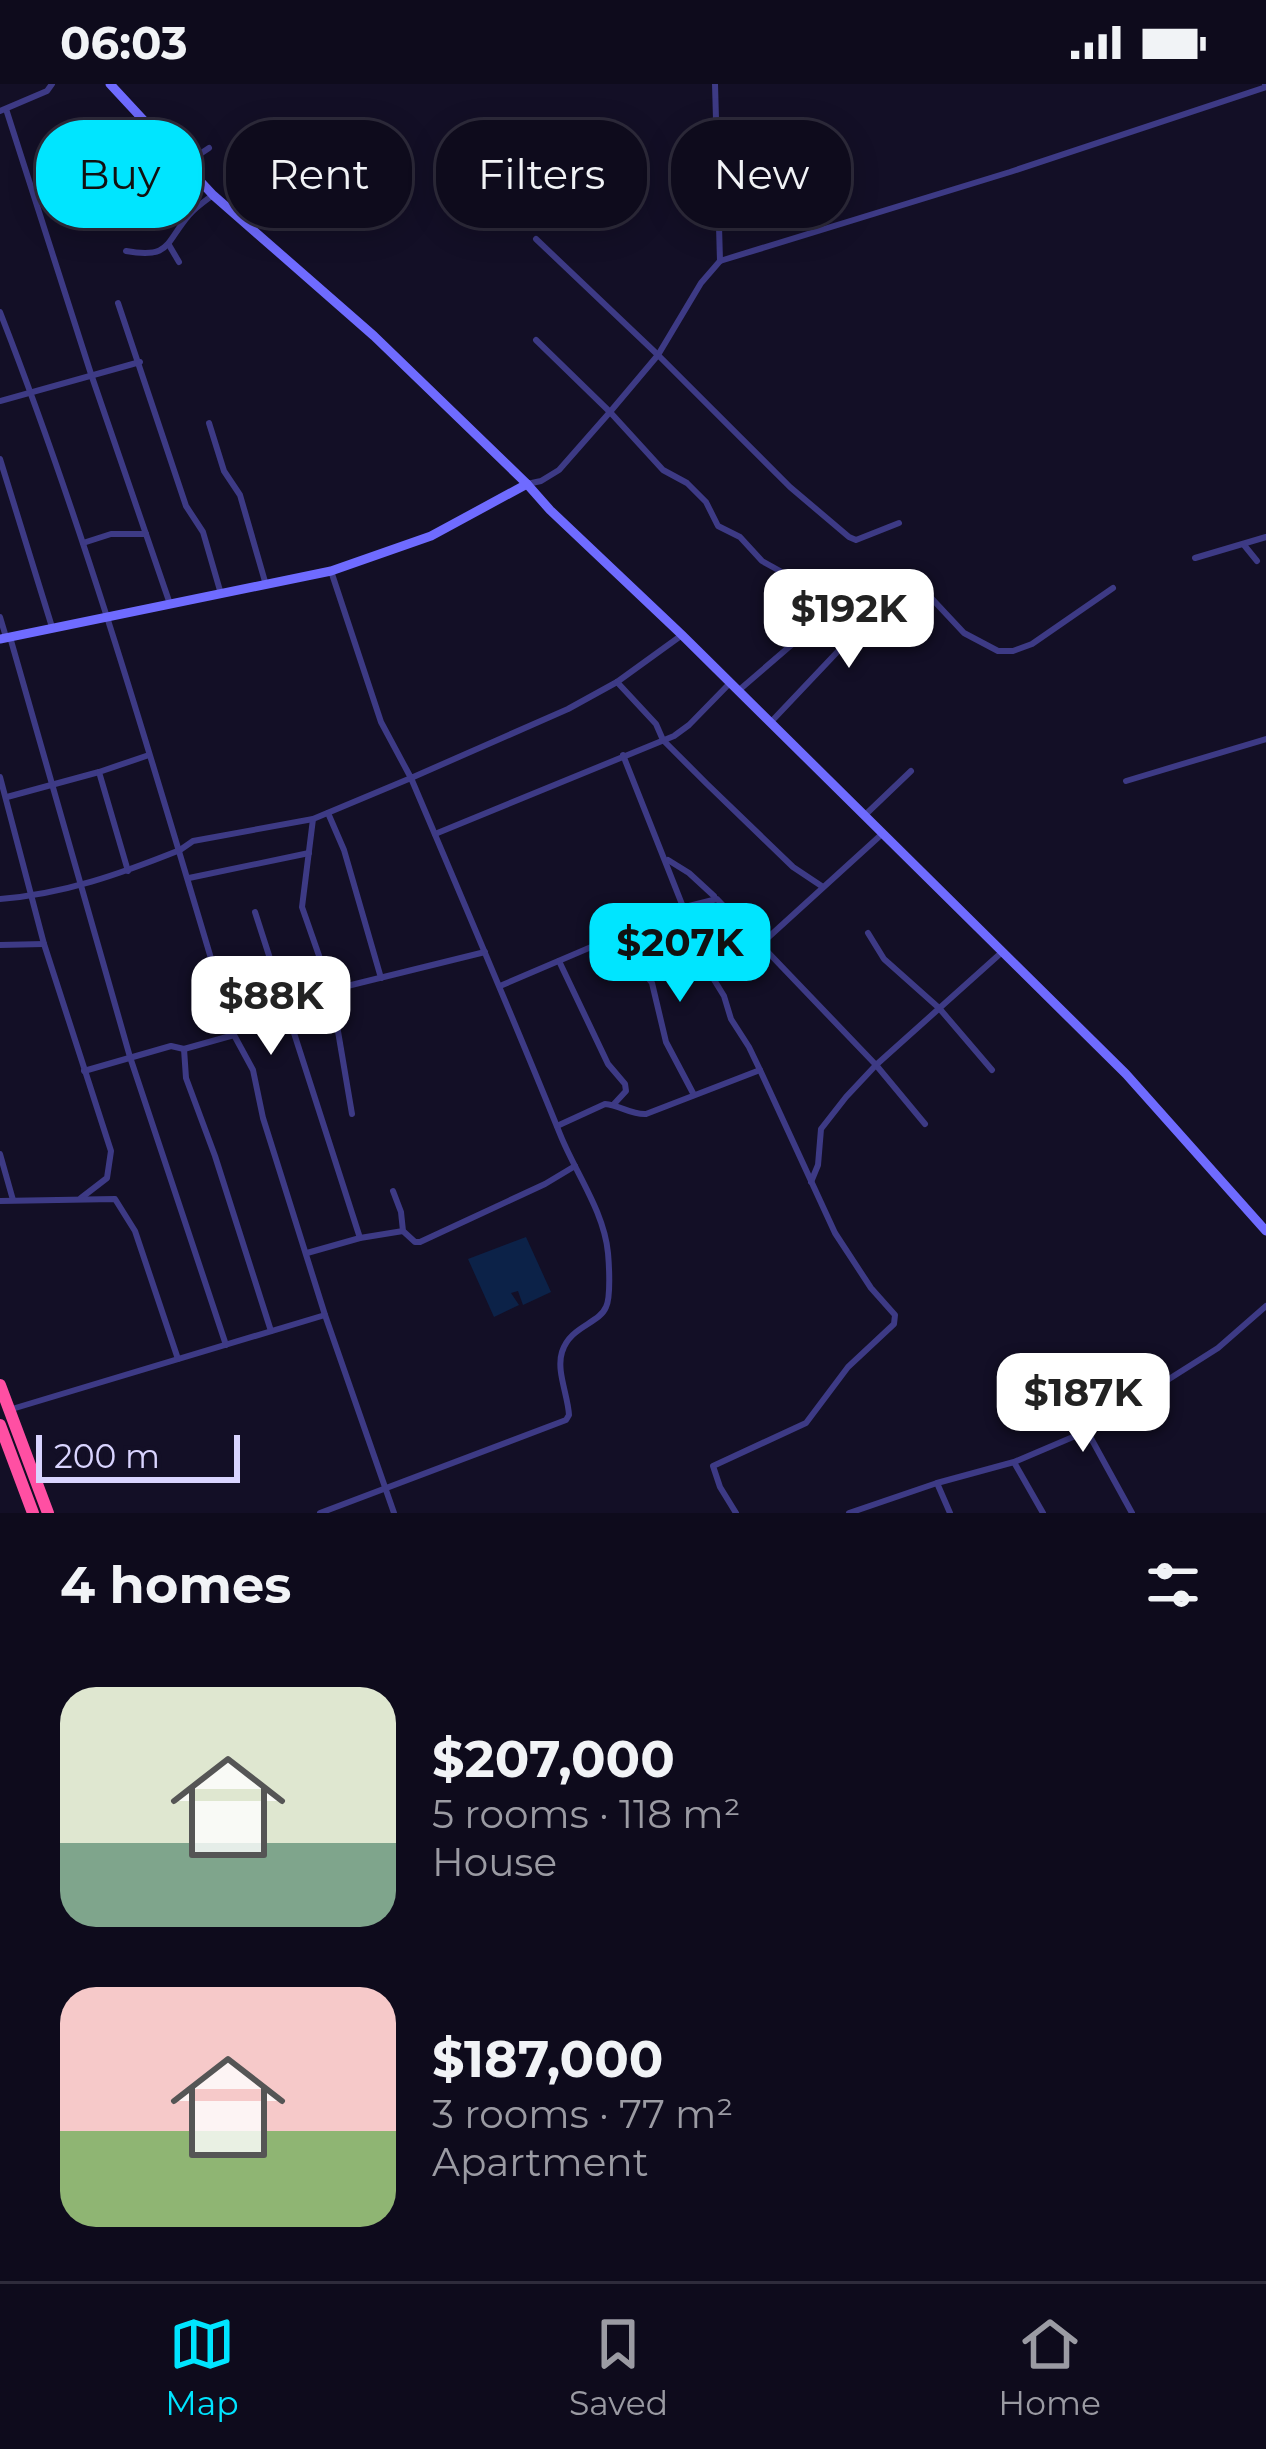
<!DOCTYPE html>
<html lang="en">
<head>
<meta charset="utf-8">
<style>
  body { margin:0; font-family:Montserrat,sans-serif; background:#171425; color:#f1f3f6; height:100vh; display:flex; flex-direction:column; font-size:45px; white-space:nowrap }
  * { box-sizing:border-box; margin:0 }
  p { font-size:39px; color:#9b9ba3 }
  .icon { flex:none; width:66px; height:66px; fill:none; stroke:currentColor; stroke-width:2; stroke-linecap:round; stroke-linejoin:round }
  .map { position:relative; height:1429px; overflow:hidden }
  .drawer { display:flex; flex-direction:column; background:#0e0b1c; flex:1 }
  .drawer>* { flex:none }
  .hud { position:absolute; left:36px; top:36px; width:1194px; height:108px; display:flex; gap:24px }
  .scale { position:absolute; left:36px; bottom:30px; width:204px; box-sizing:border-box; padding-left:12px; border:6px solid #d9d4ff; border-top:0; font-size:33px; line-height:42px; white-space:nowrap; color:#d9d4ff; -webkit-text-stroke:9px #130f26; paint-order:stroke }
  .price { position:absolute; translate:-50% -102px; padding:0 27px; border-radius:24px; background:#fff; color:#222; font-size:39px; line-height:78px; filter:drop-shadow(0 3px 6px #0008) }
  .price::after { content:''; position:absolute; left:50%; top:72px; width:36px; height:27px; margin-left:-18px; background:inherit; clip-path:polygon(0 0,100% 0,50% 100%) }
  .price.selected { background:#00e5ff; color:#111 }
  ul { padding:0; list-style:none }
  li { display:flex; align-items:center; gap:36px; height:300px; padding:0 60px }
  li span { display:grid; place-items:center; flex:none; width:336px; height:240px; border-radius:36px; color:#555 }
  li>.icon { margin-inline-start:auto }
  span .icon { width:144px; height:144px; fill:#fffc; stroke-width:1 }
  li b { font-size:51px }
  h2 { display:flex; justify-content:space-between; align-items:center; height:144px; padding:0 60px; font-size:51px }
  .chip { padding:0 42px; border-radius:48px; background:#0e0b1c; box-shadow:0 6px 30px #0003,0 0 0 3px #2e2b3b; font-size:42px; line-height:108px }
  .chip.selected { background:#00e5ff; color:#111 }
  .status { display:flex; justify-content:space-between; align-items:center; height:84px; padding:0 60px; background:#0e0b1c; direction:ltr }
  .status svg { height:33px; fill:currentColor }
  .dock { display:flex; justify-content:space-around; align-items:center; height:168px; border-top:3px solid #2e2b3b; background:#0e0b1c; font-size:33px; color:#9b9ba3 }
  .dock a { display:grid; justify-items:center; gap:6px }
  .dock .selected { color:#00e5ff }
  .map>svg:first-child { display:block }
  .water { fill:#0c2248 }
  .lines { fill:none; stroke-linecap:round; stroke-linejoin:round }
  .street { stroke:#3d3a85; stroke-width:6 }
  .secondary { stroke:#6f6bff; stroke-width:9 }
  .highway { stroke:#ff4fa3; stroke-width:12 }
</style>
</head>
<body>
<div class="status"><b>06:03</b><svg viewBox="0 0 49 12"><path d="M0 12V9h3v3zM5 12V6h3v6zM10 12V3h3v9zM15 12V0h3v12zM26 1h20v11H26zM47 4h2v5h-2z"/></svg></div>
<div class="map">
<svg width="1266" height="1429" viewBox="0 0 1266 1429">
  <rect width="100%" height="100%" fill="#130f26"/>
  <path class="water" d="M526,1153L551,1208L523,1221L518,1207L511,1209L519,1221L494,1233L468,1175Z"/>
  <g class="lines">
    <g class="street">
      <path d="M715,0L720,177"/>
      <path d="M6,25L91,290L170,520"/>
      <path d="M0,27L47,7L52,0"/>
      <path d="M185,80L209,64"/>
      <path d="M241,134L285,104"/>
      <path d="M536,155L658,271L790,403L849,453L856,456L899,439"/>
      <path d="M169,161L179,178"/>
      <path d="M126,167C171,175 165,159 189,131C196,123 205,117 213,111"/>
      <path d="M118,219L186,422L203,448L221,510"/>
      <path d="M0,228C92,464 161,709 234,951L253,986L263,1034L325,1231L394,1429"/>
      <path d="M536,256L610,328L663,386L687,399L706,418L718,442L740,453L762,477L780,487L787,495L790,530L795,541L796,557L738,607"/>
      <path d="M0,317L140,278"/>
      <path d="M209,339L224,387L240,411L266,501"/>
      <path d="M0,375L52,543"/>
      <path d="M527,400L541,397L559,386L610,328L658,271L701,199L720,177L1010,88L1266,3L1265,0"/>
      <path d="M83,459L111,450H146"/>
      <path d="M1244,461L1257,477"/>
      <path d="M1195,474L1266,453"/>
      <path d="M331,487L381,638L411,694L568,625L617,598L682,551"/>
      <path d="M0,533L6,553"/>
      <path d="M10,553L130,973L226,1261"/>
      <path d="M617,598L656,640L663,656L707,700L793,783L823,803"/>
      <path d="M770,639L895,507L920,502L964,549L998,567H1013L1032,560L1113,504"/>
      <path d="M0,693L44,860L111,1067L107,1094L81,1114"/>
      <path d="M1126,697L1266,655"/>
      <path d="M7,713L99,688"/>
      <path d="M328,729L344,766L381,894"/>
      <path d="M864,732L911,687"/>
      <path d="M313,735L302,823L331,906L352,1030"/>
      <path d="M435,750L674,652L689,641L730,599"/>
      <path d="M668,776L689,789L714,812"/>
      <path d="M128,787L99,688L149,671"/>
      <path d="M189,794L309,769"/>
      <path d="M0,815C64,810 120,790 180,766L193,757L313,735L411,694C461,812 512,931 560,1050C575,1088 604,1127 608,1169C609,1180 611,1213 606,1223C599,1240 570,1242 562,1268C556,1287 568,1311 569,1331L566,1336L320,1429"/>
      <path d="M255,828L360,1154"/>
      <path d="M626,849L638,881L652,899L666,958L694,1011"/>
      <path d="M868,849L884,875L939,924L992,986"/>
      <path d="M761,860L882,750"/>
      <path d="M0,861L44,860"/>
      <path d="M559,877L608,980L625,1000L626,1007L614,1020"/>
      <path d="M500,902L685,823L717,815L876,981L925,1040"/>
      <path d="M232,944L331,906L485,868"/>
      <path d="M184,965L186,994L215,1072L271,1247"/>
      <path d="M84,987L171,962L184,965L234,951"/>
      <path d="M557,1042L605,1020C620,1021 631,1031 646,1030L760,986L749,963L731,935L724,912L708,886L623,671"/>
      <path d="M0,1070L13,1116"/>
      <path d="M811,1098L818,1081L821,1045L846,1013L876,981L1001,869"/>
      <path d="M393,1107L401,1128L403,1147L415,1158H420L545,1100L575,1082"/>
      <path d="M0,1117L115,1115L135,1147L178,1275"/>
      <path d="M307,1169L360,1154L403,1147"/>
      <path d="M12,1325L325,1231"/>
      <path d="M1087,1347L1132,1429"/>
      <path d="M1015,1380L1043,1429"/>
      <path d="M937,1399L950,1429"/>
      <path d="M736,1429L720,1403L713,1382L806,1339L848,1283L894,1240L895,1231L871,1204L835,1149L760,986"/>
      <path d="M849,1429L937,1399L1014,1378L1087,1347L1218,1264L1266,1222"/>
    </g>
    <g class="secondary">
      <path d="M110,0L213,111L374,252L527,400L550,426L682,551L1126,990L1266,1147"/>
      <path d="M0,555L331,487L431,452L527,400"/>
    </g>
    <g class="highway">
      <path d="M0,1301L48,1429"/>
      <path d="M0,1341L33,1429"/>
    </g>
  </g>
</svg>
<div class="scale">200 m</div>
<b class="price" style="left:849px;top:587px">$192K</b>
<b class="price selected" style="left:680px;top:921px">$207K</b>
<b class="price" style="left:271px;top:974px">$88K</b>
<b class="price" style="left:1083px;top:1371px">$187K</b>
<div class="hud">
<a class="chip selected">Buy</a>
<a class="chip">Rent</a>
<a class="chip">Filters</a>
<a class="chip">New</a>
</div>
</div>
<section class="drawer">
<h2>4 homes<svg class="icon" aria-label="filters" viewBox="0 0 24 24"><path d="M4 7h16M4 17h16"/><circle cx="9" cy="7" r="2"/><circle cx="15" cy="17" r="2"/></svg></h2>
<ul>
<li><span style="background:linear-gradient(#dfe7d0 65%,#7fa58c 0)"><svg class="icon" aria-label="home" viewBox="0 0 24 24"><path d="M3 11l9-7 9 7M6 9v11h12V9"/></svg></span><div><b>$207,000</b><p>5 rooms · 118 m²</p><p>House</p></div></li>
<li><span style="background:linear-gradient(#f6c9c9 60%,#8fb573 0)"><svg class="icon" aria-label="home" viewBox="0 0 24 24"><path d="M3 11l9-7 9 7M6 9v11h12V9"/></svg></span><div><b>$187,000</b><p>3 rooms · 77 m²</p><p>Apartment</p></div></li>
</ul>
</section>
<nav class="dock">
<a class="selected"><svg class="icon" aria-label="map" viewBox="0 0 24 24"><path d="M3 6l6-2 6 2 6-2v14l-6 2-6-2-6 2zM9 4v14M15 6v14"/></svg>Map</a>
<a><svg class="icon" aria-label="saved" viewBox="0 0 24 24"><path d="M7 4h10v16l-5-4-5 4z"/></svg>Saved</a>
<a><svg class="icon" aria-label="home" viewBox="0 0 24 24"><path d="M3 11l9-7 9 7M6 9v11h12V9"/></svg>Home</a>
</nav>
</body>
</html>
